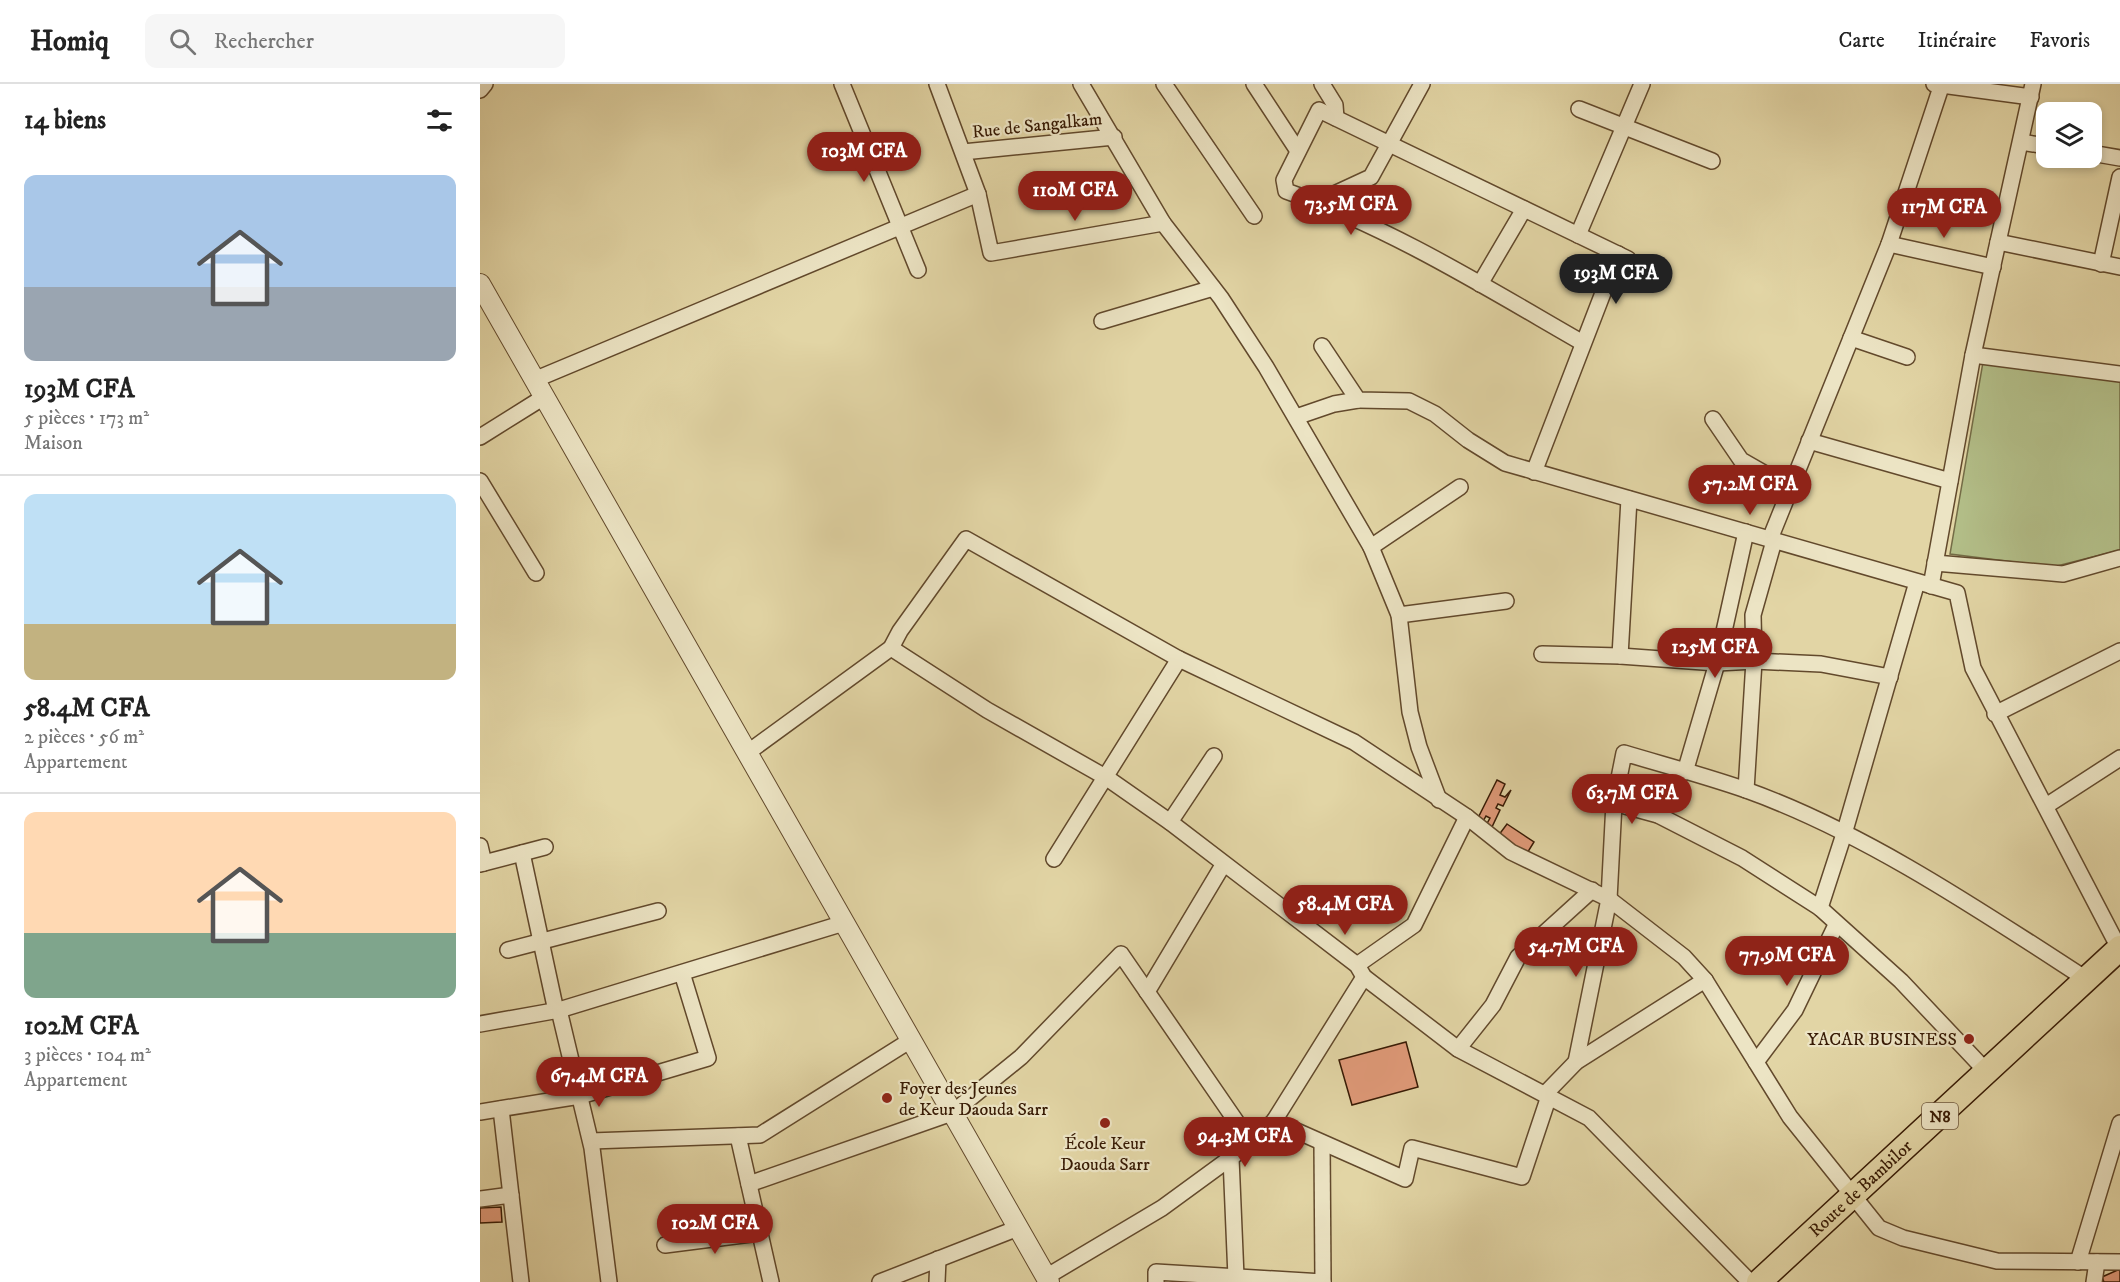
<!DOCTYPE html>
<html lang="fr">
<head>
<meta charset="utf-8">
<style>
  body { margin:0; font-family:"IM FELL DW Pica",serif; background:#f6f6f6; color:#222; height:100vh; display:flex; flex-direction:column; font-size:22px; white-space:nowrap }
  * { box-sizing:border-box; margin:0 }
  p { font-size:20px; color:#767676 }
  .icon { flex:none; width:33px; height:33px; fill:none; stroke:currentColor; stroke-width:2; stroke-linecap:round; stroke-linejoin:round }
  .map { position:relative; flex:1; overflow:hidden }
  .panel { display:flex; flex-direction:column; background:#fff; width:480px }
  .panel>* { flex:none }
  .buttons { position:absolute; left:1556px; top:18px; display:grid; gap:12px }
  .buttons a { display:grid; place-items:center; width:66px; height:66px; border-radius:12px; background:#fff; box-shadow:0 3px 9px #0003; font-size:30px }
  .price { position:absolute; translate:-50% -51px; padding:0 14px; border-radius:21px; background:#8f2418; color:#fff; font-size:20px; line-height:39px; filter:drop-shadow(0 2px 3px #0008) }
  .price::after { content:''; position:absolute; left:50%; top:36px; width:18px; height:14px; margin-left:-9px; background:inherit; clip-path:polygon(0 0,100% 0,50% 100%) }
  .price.on { background:#222; color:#fff }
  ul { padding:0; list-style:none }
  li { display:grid; align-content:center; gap:12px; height:318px; padding:0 24px }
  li+li { border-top:2px solid #e0e0e0 }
  li span { display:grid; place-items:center; height:186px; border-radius:12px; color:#555 }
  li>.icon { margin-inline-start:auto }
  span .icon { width:108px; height:108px; fill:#fffc; stroke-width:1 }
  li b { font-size:26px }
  h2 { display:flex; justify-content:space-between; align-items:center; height:72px; padding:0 24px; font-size:26px }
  header { display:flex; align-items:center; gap:36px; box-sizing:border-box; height:84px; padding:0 30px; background:#fff; border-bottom:2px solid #e0e0e0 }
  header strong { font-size:28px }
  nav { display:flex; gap:33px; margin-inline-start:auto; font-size:21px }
  .search { width:420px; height:54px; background:#f6f6f6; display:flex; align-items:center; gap:15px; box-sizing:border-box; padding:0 21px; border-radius:12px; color:#767676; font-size:22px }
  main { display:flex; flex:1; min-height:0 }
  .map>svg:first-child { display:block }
  .green { fill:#b2bd87; stroke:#746c46; stroke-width:1.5 }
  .building { fill:#e09a79; stroke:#371a04; stroke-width:1.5 }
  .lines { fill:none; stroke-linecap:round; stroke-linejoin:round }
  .minor-casing { stroke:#62492c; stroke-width:18 }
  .tertiary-casing { stroke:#62492c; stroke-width:22 }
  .primary-casing { stroke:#371a04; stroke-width:27 }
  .minor { stroke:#ece4c4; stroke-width:15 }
  .tertiary { stroke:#ece4c4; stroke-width:20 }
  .primary { stroke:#e2d5a5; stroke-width:24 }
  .poi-dot { fill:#8f2418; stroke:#ece4c4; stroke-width:2 }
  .labels { text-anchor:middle; stroke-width:4.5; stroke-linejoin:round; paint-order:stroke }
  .shield { fill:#ece4c4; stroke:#6d573e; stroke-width:1.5 }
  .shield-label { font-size:16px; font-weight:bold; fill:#371a04 }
  .street-label { font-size:18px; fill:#371a04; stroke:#ece4c4 }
  .poi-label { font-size:18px; fill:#371a04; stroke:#ece4c4; text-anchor:end }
</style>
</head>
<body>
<header>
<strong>Homiq</strong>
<div class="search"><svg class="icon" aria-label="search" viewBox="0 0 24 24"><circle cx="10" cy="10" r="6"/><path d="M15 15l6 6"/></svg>Rechercher</div>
<nav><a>Carte</a><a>Itinéraire</a><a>Favoris</a></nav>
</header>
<main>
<section class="panel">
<h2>14 biens<svg class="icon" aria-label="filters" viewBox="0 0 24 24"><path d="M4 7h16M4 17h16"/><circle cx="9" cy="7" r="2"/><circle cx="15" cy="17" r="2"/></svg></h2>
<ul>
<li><span style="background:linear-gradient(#a9c7e8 60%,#9aa5b1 0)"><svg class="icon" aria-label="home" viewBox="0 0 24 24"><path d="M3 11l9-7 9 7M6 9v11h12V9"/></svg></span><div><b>193M CFA</b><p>5 pièces · 173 m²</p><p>Maison</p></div></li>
<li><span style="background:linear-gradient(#bfe0f5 70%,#c2b280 0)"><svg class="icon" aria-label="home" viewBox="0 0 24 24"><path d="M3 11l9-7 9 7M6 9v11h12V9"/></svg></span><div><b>58.4M CFA</b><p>2 pièces · 56 m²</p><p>Appartement</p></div></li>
<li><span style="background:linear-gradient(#ffd9b3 65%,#7fa58c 0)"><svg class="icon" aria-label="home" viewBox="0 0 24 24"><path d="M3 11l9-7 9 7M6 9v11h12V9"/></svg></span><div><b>102M CFA</b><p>3 pièces · 104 m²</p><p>Appartement</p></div></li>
</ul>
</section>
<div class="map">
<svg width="1640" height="1198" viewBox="0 0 1640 1198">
  <rect width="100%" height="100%" fill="#e2d5a5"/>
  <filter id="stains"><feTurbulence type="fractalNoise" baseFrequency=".00333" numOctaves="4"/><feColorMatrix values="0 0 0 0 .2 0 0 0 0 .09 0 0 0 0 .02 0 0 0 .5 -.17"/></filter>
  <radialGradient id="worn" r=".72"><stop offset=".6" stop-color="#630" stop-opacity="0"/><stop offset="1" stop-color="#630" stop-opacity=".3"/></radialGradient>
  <path class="green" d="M1503,278L1640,292V466L1573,483L1470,470Z"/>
  <g class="building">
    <path d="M1017,696L1025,700L1020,711L1025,713L1031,706L1023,722L1018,720L1016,724L1020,726L1011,745L1005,743L1010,734L1006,732L1001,741L996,738Z"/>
    <path d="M1027,740L1054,758L1046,771L1018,752Z"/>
    <path d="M926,958L938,1003L872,1021L859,976Z"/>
    <path d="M21,1123L22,1138L0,1139V1124Z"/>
    <path d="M1640,1185V1198H1624L1622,1193Z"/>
  </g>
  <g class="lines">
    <g class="minor-casing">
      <g id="minor">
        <path d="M362,0L438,186"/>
        <path d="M457,0L498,110L511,169L683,139"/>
        <path d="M601,0L683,139L741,214L786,283L891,463L919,531L930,628L939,663L959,716"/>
        <path d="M684,0L774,132"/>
        <path d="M774,0L818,67"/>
        <path d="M842,0L855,21L856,34"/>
        <path d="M1454,0L1551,13"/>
        <path d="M0,6L5,0"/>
        <path d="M1099,25L1232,77"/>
        <path d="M1541,58L1566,62"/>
        <path d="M483,68L634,53"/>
        <path d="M1611,69L1640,74"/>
        <path d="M837,118L891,93L942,0"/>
        <path d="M1098,151L1162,0"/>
        <path d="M1518,158L1640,183"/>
        <path d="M1409,160L1513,183"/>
        <path d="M1621,180L1640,93"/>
        <path d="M1000,200L1044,125"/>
        <path d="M622,237L733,204"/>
        <path d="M1371,254L1427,273"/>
        <path d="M1103,259C1007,204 911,144 806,107L804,96L839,26L1148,175"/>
        <path d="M842,262L878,316L929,317L955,330L988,356L1025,379L1477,509L1493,584L1639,864"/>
        <path d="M1493,271L1640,290"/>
        <path d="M54,296L498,110"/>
        <path d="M816,333L854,320L878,316"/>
        <path d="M1233,335L1261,376L1310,404"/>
        <path d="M0,353L64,313"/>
        <path d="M1329,357L1470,397"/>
        <path d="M1054,388L1138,170"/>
        <path d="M0,397L56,489"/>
        <path d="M1290,455L1409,160L1462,0"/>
        <path d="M891,463L980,403"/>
        <path d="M1455,479L1583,490L1640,474"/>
        <path d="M1451,502L1493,271L1553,0"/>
        <path d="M919,531L1026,517"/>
        <path d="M411,564L507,626L627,694L690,738L877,881L884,893L978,965L1109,1034L1270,1198"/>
        <path d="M1062,570L1140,572L1237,579L1274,577L1341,580L1410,593"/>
        <path d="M1140,572L1149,415"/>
        <path d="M1515,630L1640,567"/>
        <path d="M267,669L411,564L420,547L486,455L699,575L874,658L987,733L1031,768L1129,815L1204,873L1225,896L1310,1033L1399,1144L1423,1154L1517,1177L1640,1178"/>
        <path d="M1205,688L1237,579L1266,448"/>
        <path d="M1266,706L1274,577L1273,531L1294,457"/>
        <path d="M1134,719L1178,731L1262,774L1340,824L1421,897L1507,988"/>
        <path d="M1566,722L1640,674"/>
        <path d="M1178,731L1200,686"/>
        <path d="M690,738L734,672"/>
        <path d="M0,762L4,779"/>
        <path d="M42,769L76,927"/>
        <path d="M574,775L699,575"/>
        <path d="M0,780L65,763"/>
        <path d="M1340,824L1364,750L1437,498"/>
        <path d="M28,866L178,827"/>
        <path d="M877,881L934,841L987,733"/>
        <path d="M667,908L743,781"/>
        <path d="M79,926L112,1064L129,1198"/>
        <path d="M0,940L79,926L364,839"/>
        <path d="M978,965L1013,921L1038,873L1112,806"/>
        <path d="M1096,978L1129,815L1134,719L1144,669C1184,681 1226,692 1266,706C1384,748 1501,827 1606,895"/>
        <path d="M1276,978L1315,926L1356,841"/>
        <path d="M1065,1010L1096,978L1225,896"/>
        <path d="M21,1025L41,1198"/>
        <path d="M0,1028L100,1012L228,974L202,889"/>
        <path d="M794,1037L925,1095L932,1064L1042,1093L1069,1012"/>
        <path d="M258,1052L291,1198"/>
        <path d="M111,1057L280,1051L431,956"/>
        <path d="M842,1059L843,1198"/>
        <path d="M751,1074L756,1193"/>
        <path d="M269,1100L472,1029L541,973L641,870L771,1059"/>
        <path d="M0,1115L31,1111"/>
        <path d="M185,1161L279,1149"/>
        <path d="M1598,1178L1640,1039"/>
        <path d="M566,1193L682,1124L771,1059L794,1037L884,893"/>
        <path d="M400,1198L538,1144"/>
        <path d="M457,1198L458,1175"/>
        <path d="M676,1198V1188L843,1198"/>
        <path d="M1614,1198L1617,1178"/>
      </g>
    </g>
    <g class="tertiary-casing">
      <path id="tertiary" d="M0,200L569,1198"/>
    </g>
    <g class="primary-casing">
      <g id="primary">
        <path id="s1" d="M1279,1198L1640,864"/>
      </g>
    </g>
    <use href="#minor" class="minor"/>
    <use href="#tertiary" class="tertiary"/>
    <use href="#primary" class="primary"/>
  </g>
  <g class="poi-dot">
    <circle cx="1489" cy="955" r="6"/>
    <circle cx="407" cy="1014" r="6"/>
    <circle cx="625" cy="1039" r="6"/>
  </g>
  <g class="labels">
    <rect class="shield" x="1442" y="1019" width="36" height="26" rx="4.5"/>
    <g class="shield-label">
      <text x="1460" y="1038">N8</text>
    </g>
    <g class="street-label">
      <text transform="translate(557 41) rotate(-6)" y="6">Rue de Sangalkam</text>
      <text dy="6" stroke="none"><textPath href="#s1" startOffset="138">Route de Bambilor</textPath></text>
    </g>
    <g class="poi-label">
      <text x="1477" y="961">YACAR BUSINESS</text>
      <text x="419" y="1010" text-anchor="start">Foyer des Jeunes<tspan x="419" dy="21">de Keur Daouda Sarr</tspan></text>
      <text x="625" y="1065" text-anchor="middle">École Keur<tspan x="625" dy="21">Daouda Sarr</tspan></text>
    </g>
  </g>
  <rect width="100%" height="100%" filter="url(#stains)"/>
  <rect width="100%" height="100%" fill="url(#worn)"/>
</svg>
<div class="buttons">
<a><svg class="icon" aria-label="layers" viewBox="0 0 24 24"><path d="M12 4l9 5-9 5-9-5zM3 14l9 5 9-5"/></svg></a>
</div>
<b class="price" style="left:384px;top:99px">103M CFA</b>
<b class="price" style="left:595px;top:138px">110M CFA</b>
<b class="price" style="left:871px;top:152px">73.5M CFA</b>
<b class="price" style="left:1464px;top:155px">117M CFA</b>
<b class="price on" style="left:1136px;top:221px">193M CFA</b>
<b class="price" style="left:1270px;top:432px">57.2M CFA</b>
<b class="price" style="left:1235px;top:595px">125M CFA</b>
<b class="price" style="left:1152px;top:741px">63.7M CFA</b>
<b class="price" style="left:865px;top:852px">58.4M CFA</b>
<b class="price" style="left:1096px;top:894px">54.7M CFA</b>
<b class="price" style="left:1307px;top:903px">77.9M CFA</b>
<b class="price" style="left:119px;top:1024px">67.4M CFA</b>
<b class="price" style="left:765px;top:1084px">94.3M CFA</b>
<b class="price" style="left:235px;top:1171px">102M CFA</b>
</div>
</main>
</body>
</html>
